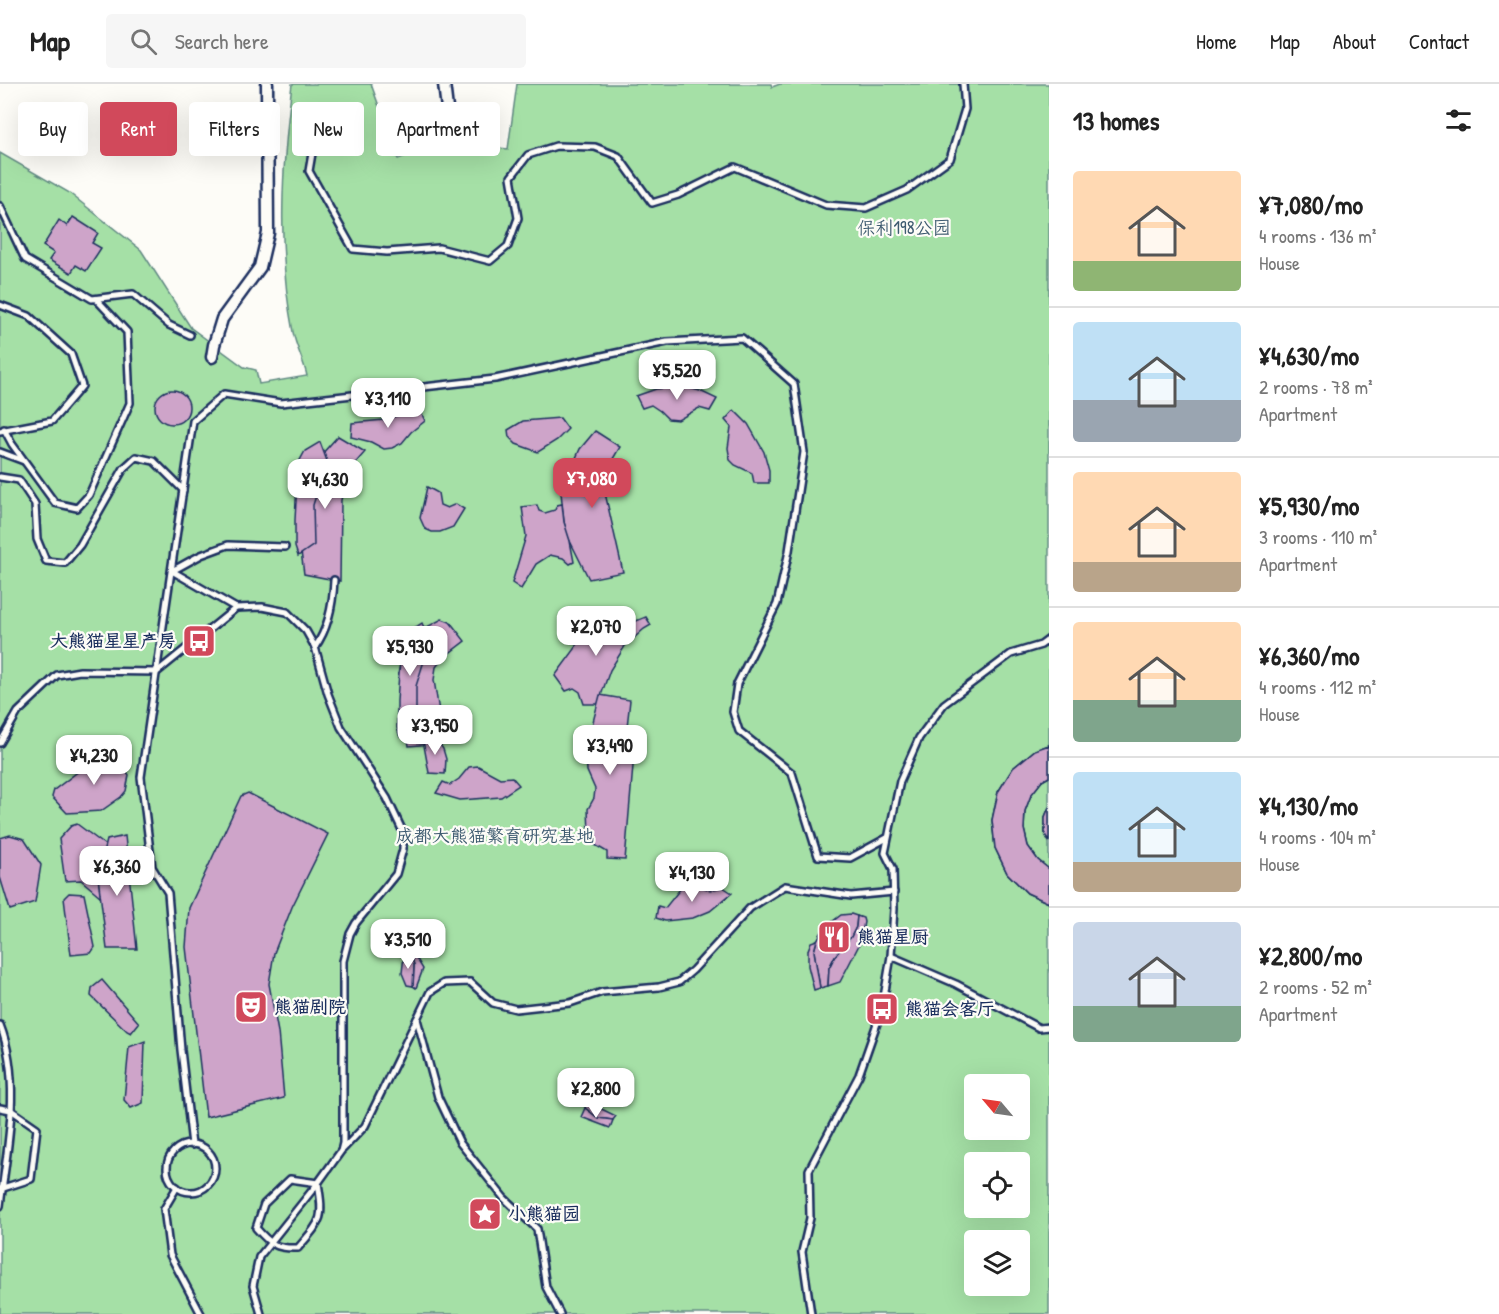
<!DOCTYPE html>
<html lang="en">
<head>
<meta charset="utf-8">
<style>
  body { margin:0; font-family:"Patrick Hand","LXGW WenKai TC",sans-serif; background:#f6f6f6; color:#222; height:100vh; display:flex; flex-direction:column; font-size:22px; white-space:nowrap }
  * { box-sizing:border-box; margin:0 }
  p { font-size:20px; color:#767676 }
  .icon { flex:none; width:33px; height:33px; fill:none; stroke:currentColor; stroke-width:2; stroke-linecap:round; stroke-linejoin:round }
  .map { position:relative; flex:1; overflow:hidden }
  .side { display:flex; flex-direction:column; background:#fff; width:450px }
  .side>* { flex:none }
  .banner { position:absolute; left:18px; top:18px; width:570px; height:54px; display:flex; gap:12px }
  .needle { width:39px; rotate:299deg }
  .controls { position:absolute; left:964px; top:990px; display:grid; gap:12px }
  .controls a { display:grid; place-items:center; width:66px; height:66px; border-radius:6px; background:#fff; box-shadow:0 6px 24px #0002; font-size:30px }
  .price { position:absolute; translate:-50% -51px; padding:0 14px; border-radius:12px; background:#fff; color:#222; font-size:20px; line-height:39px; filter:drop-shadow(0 2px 3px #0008) }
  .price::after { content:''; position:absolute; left:50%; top:36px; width:18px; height:14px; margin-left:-9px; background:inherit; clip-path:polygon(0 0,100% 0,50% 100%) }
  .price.selected { background:#d1495b; color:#fff }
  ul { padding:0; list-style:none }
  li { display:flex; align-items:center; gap:18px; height:150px; padding:0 24px }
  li+li { border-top:2px solid #e0e0e0 }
  li span { display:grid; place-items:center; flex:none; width:168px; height:120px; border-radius:6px; color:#555 }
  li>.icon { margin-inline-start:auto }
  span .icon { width:72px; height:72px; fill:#fffc; stroke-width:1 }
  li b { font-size:26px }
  h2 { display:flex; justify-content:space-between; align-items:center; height:72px; padding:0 24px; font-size:26px }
  .pill { padding:0 21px; border-radius:6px; background:#fff; box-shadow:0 6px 24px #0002; font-size:21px; line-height:54px }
  .pill.selected { background:#d1495b; color:#fff }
  header { display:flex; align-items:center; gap:36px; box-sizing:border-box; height:84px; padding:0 30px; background:#fff; border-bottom:2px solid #e0e0e0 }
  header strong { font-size:28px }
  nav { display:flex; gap:33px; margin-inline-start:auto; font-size:21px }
  .search { width:420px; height:54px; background:#f6f6f6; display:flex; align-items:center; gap:15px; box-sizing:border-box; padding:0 21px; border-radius:6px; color:#767676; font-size:22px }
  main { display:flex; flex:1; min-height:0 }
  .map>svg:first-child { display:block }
  .green { fill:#a5e0a6; stroke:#608882; stroke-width:1.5; fill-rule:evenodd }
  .building { fill:#cea4c9; stroke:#1b2f5e; stroke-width:1.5 }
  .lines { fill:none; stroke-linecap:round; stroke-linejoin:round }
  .service-casing { stroke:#1b2f5e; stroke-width:10 }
  .minor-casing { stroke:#1b2f5e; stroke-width:15 }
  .service { stroke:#fdfcf7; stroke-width:5 }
  .minor { stroke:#fdfcf7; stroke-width:10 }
  .labels { text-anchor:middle; stroke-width:4.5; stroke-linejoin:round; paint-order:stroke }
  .park-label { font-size:18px; fill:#3e5b70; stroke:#fdfcf7 }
  .poi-label { font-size:18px; font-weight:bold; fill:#1b2f5e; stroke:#fdfcf7; text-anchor:start }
</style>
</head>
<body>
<header>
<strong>Map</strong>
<div class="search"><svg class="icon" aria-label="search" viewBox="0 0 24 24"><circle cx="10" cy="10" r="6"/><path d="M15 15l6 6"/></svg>Search here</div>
<nav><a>Home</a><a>Map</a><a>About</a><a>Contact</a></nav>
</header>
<main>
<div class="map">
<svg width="1049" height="1230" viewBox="0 0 1049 1230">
  <rect width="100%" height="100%" fill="#fdfcf7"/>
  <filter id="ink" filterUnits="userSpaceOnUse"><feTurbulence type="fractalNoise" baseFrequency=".0167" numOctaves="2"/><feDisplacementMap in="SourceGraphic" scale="12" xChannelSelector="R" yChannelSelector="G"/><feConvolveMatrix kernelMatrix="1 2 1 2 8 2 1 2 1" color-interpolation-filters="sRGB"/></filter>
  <g filter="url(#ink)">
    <path class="green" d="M292,0H371L398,75L444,58L508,65L517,0H771L772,3L780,0H1049V1230H0V69L68,108L141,166L191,244L244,283L256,286L259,300L307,292C304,277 296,263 293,248C277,166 282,82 292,0ZM975,1000H1020V1046H975ZM975,1078H1020V1124H975ZM975,1156H1020V1202H975Z"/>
    <g class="building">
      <path d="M73,133L98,149L92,159L101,164L86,187L76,181L71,189L49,176L54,169L43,162L59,136L67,142Z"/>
      <path d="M682,302L700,307L717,315L710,327L699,324L678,336L668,335L660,327L651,321L642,324L636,312L656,305Z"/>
      <circle cx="172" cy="323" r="17"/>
      <path d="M419,324L425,337L411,348L402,359L392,364L384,365L371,358L351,353L352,339L384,336Z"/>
      <path d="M734,326L748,340L764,368L769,386V399H754L752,389L735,381L730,376L728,364L731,343L725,336Z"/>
      <path d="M560,334L568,345L557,356L538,368L516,360L509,353L508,346L523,337Z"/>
      <path d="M595,347L620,363L607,385L605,409L623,488L589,495L567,451L564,438L561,408L580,365Z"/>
      <path d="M338,352L365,368L352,383L346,395L341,416L340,497L304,490L297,437L306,397L313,380Z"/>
      <path d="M320,358L327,377L313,421L314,461L298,472L295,463V436L298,380L305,367Z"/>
      <path d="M427,403L438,409L440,421L447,424L456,420L464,425L453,443L440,448H432L425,445L420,434Z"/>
      <path d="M562,420L564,438L570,457L574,478L570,480L563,474L550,471L536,480L521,505L512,499L526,452L522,423L537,421L539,427L545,429L555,426L557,421Z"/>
      <path d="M646,533L651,541L644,545L625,562L610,586L598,620H584L580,608L574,604L566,607L555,592L575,565L583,538L599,534L607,542L614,544L624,542Z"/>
      <path d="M442,535L450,538L465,557L443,574L436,583L434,596L444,659L409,662L398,590L402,573L410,557L423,545Z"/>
      <path d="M422,539L430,558L416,602V642L400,653L397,644V617L401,561L408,548Z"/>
      <path d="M600,611L630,616L627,643L633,670V682L625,776L607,775V768L595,761L589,750L588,725L594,714L595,705L587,687L586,668L588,657Z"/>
      <path d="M435,653L443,665L446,675L445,690L429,689L423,656Z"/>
      <path d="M1049,661V693L1042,697L1031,711L1025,727L1024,745L1028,762L1038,776L1049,785V819L1027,809L1007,789L995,764L992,736L998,708L1013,684L1035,666Z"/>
      <path d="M1049,661V693L1042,697L1031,711L1025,727L1024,745L1028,762L1038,776L1049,785V819L1027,809L1007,789L995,764L992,736L998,708L1013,684L1035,666Z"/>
      <path d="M105,667L114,669L129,691L126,707L121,713L101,727L67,729L52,713L54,706Z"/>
      <path d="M478,682L500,694L512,693L519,701L501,713L460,716L436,709L443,698L450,701L459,695L469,683Z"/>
      <path d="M248,709L328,750L292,823L274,869L269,900L278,948L284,1014L206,1033L186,863L189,824L241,712Z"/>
      <path d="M1049,723V758L1045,750V733Z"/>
      <path d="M1049,723V758L1045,750V733Z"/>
      <path d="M77,740L105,761L98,793L101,813L81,796L65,797L59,755L71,742Z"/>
      <path d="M10,751L24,755L41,781L35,818L10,826L0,793V754Z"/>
      <path d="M125,752L137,865H107L98,793L107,756Z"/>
      <path d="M685,799H691L710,806L723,803L732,809L710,827L693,834L665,837L656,834L658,822L665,824Z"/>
      <path d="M69,809L84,810L95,863L91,869L71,871L64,814Z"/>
      <path d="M851,830L857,832L856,843L851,853L835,872L829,884L828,902L820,904L814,867L817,856L824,844L841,831Z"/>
      <path d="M857,832L863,834L864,838L860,859L840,898L828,902L829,884L835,872L851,853L856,843Z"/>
      <path d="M817,856L814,867L820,904L814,906L808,882V866L811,858Z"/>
      <path d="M412,867L423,885L416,904L413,902L414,881L410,868Z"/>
      <path d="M410,868L414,881L413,902L407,901L402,889L404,872Z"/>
      <path d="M102,896L139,939L131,949L127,947L91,912L92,904Z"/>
      <path d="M145,957L143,1019L131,1024L124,1016L129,963Z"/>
      <path d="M587,1018L616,1032L613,1036L598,1034L585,1024Z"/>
      <path d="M585,1024L598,1034L613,1036L610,1044L581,1033Z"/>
    </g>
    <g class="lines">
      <g class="service-casing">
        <g id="service">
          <path d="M319,29L309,87L353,165L387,168L439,164L490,177L508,162L518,134L511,93L528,71L556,62L595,63L618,72L652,119L678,111L735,83L826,121L866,124L907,106L950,75L965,25L963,0"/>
          <path d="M0,122L25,175L92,215L133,210L169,241L190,251"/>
          <path d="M0,221L29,232L71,270L82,302L52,337L0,347"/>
          <path d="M4,345L12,360L55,419L77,424L89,411L130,319L127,248L96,215"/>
          <path d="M0,368L24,377"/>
          <path d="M0,393L19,396L35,420L37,455L46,477L65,479L80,461L124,384L136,373L154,377L183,406"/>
          <path d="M172,487L201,471L228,461L285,463"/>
          <path d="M172,487L236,524"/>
          <path d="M315,563C329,544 333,519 334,496"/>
          <path d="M0,659L18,628L57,591L80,587L157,588L236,524L262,523L287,528L306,547L315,563L328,610L341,643L387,714L403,748V765L396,790L356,839L350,850L343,877V1059L341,1067L318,1099L259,1173L253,1202L261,1230"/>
          <path d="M891,872L956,900L1039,944L1049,943"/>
          <path d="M417,935L438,1013L460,1059L504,1114L537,1145L546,1203L560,1230"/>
          <path d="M0,941C22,997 7,1065 0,1122"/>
          <path d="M0,1024L11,1026L37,1044L31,1095L0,1105"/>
          <circle cx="191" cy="1084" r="24"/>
          <path d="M192,1061L181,966L168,809L152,783L141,693L193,337L224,310L281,319L495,295L667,258L742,254L794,300L804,368L789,467L777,520L737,600L733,628L739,647L792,689L818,772L850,774L887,754"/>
          <path d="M343,1065L365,1042L430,908L444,899L470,898L493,919L516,925L570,919L602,908L659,903L679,898L693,886L750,824L785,802L851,812L894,808"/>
          <path d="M290,1095L318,1099C324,1136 322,1136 298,1164C276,1165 270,1160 256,1144L264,1120Z"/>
          <path d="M177,1103L164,1125L170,1171L201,1230"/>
          <path d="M811,1230L802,1168L810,1134L809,1086L859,991L882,925L891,872L894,825L893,785L885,769L900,697L919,654L944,620L1011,570L1041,561L1049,555"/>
        </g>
      </g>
      <g class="minor-casing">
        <g id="minor">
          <path d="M444,0L450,49"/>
          <path d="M212,273L214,261L222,235L260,183L268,149L267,0"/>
        </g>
      </g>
      <use href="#service" class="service"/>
      <use href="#minor" class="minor"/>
    </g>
  </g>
  <defs>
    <g id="bus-square" transform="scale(1.725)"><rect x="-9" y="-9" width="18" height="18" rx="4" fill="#d1495b" stroke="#fdfcf7"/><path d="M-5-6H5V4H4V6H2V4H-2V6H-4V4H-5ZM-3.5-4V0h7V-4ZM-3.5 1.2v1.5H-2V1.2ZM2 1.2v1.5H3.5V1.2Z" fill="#fff"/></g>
    <g id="restaurant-square" transform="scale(1.725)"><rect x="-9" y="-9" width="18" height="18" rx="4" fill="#d1495b" stroke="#fdfcf7"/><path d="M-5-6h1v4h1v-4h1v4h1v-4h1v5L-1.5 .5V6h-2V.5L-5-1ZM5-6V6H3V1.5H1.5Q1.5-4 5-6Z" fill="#fff"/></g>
    <g id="theatre-square" transform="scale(1.725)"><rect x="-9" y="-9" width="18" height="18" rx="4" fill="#d1495b" stroke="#fdfcf7"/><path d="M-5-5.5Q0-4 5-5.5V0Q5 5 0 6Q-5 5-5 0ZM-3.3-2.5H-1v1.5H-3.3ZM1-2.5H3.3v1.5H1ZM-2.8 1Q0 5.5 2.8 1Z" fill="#fff"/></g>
    <g id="sight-square" transform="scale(1.725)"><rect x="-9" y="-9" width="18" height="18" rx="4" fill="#d1495b" stroke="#fdfcf7"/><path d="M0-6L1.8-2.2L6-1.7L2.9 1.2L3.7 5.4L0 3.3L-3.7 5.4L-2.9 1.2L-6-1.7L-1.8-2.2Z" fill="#fff"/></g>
  </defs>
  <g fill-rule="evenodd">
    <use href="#bus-square" x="199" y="557"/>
    <use href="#restaurant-square" x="834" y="853"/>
    <use href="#theatre-square" x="251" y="923"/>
    <use href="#bus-square" x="882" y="925"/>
    <use href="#sight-square" x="485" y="1130"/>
  </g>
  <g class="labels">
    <g class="park-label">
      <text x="904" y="150">保利198公园</text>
      <text x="495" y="758">成都大熊猫繁育研究基地</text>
    </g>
    <g class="poi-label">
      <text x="176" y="563" text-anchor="end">大熊猫星星产房</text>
      <text x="857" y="859">熊猫星厨</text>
      <text x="274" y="929">熊猫剧院</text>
      <text x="905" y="931">熊猫会客厅</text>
      <text x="508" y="1136">小熊猫园</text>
    </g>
  </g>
</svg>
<div class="controls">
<a><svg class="needle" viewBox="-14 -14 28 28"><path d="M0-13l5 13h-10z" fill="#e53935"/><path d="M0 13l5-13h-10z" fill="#767676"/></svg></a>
<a><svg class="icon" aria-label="locate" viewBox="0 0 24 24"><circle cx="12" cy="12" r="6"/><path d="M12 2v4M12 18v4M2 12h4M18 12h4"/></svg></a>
<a><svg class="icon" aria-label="layers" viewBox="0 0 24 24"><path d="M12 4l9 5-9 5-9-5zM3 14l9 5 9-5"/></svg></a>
</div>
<b class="price" style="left:677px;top:317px">¥5,520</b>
<b class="price" style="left:388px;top:345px">¥3,110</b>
<b class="price selected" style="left:592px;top:425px">¥7,080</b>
<b class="price" style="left:325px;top:426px">¥4,630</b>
<b class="price" style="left:596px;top:573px">¥2,070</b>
<b class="price" style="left:410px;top:593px">¥5,930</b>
<b class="price" style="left:435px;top:672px">¥3,950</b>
<b class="price" style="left:610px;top:692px">¥3,490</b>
<b class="price" style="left:94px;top:702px">¥4,230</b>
<b class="price" style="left:117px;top:813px">¥6,360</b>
<b class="price" style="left:692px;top:819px">¥4,130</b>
<b class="price" style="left:408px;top:886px">¥3,510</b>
<b class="price" style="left:596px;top:1035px">¥2,800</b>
<div class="banner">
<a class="pill">Buy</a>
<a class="pill selected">Rent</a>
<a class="pill">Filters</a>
<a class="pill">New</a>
<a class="pill">Apartment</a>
</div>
</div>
<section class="side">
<h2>13 homes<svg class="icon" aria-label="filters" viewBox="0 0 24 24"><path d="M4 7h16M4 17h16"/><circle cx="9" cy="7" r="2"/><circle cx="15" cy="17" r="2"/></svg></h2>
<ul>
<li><span style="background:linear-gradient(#ffd9b3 75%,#8fb573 0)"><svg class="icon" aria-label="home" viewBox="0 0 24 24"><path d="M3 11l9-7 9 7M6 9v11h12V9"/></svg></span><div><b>¥7,080/mo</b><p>4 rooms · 136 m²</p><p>House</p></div></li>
<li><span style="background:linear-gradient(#bfe0f5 65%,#9aa5b1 0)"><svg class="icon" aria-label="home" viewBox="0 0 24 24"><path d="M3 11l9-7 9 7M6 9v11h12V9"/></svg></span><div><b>¥4,630/mo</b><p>2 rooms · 78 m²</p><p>Apartment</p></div></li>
<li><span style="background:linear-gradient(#ffd9b3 75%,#b9a48a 0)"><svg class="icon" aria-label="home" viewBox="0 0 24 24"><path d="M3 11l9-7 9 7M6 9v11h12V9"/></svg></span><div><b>¥5,930/mo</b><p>3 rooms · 110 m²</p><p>Apartment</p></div></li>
<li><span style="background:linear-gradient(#ffd9b3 65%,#7fa58c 0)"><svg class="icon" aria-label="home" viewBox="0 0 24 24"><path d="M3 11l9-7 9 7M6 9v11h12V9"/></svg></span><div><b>¥6,360/mo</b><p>4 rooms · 112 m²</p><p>House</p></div></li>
<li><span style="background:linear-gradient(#bfe0f5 75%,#b9a48a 0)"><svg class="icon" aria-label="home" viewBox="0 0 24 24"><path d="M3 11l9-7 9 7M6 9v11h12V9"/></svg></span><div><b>¥4,130/mo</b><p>4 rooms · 104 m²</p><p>House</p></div></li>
<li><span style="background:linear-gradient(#c9d6e8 70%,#7fa58c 0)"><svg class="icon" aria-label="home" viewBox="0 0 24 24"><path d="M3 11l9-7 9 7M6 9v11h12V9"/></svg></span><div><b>¥2,800/mo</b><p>2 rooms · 52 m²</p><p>Apartment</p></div></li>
</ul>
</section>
</main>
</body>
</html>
